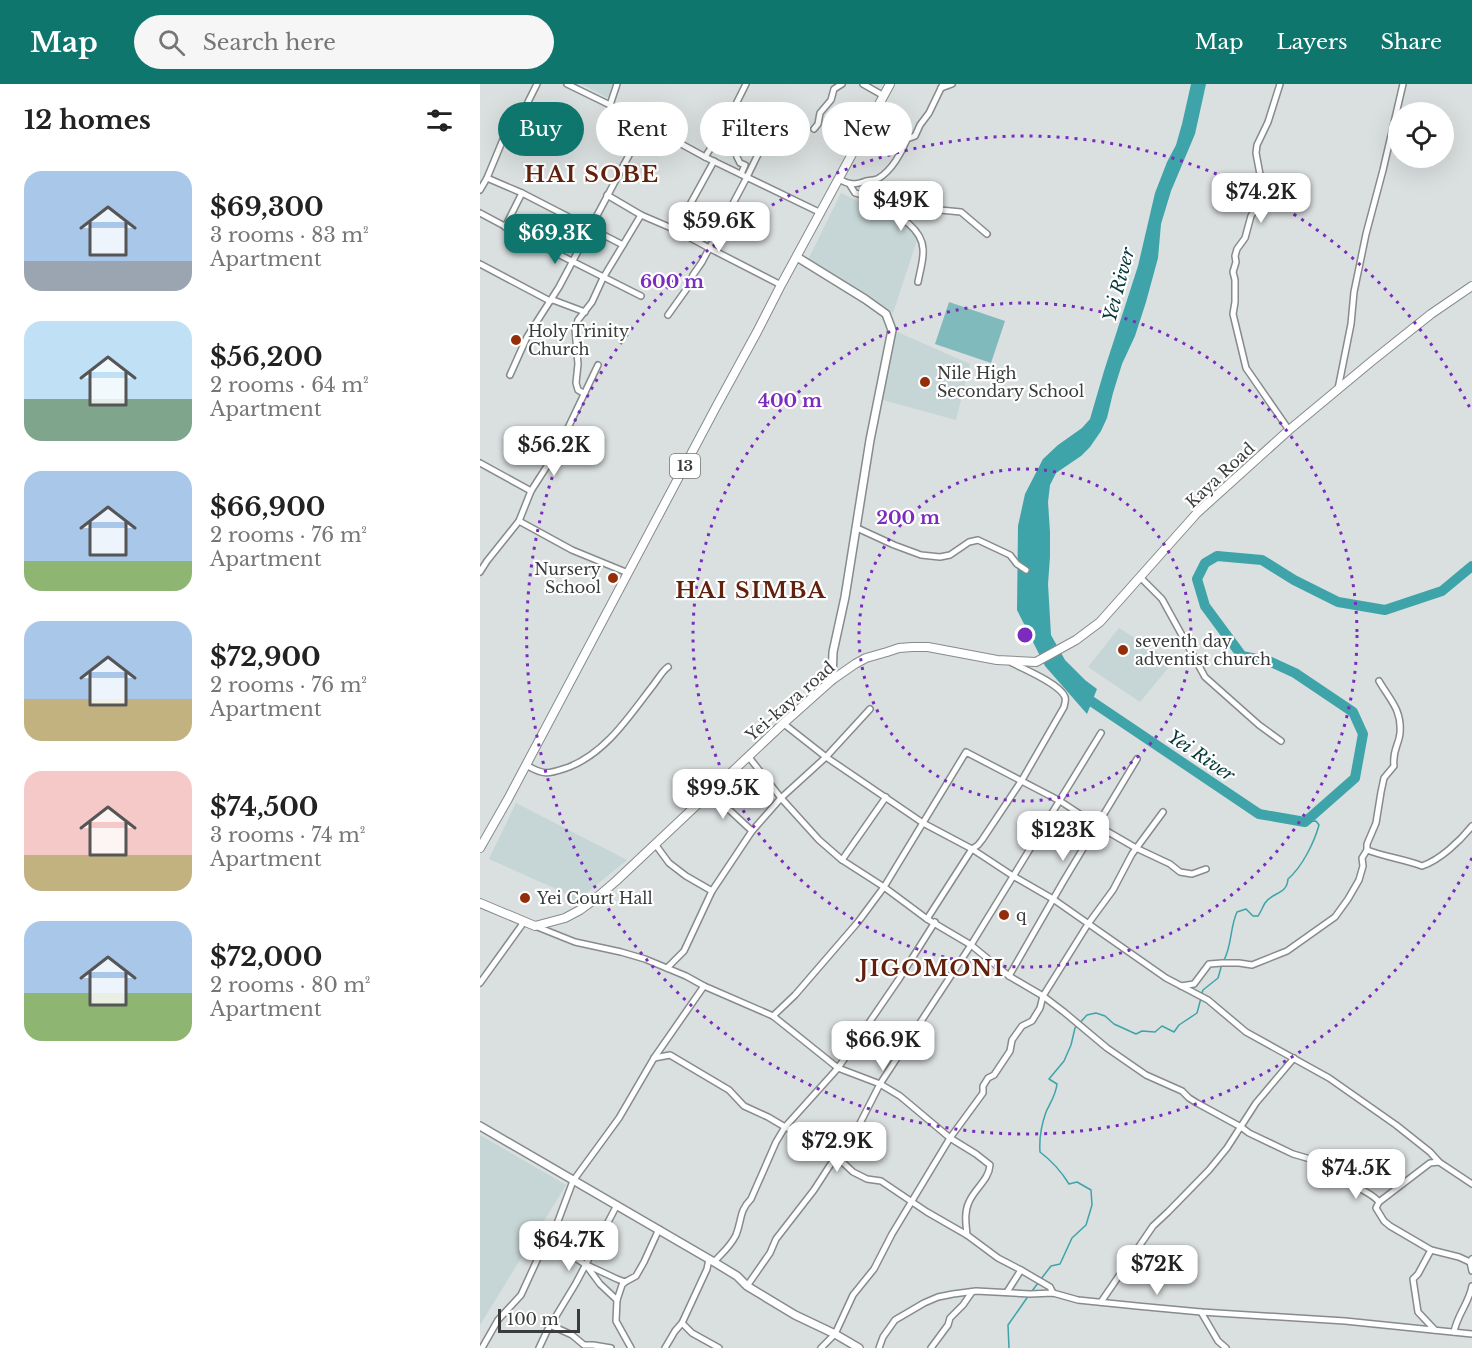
<!DOCTYPE html>
<html lang="en">
<head>
<meta charset="utf-8">
<style>
  body { margin:0; font-family:"Libre Baskerville",serif; background:#f6f6f6; color:#222; height:100vh; display:flex; flex-direction:column; font-size:22px; white-space:nowrap }
  * { box-sizing:border-box; margin:0 }
  p { font-size:20px; color:#767676 }
  .icon { flex:none; width:33px; height:33px; fill:none; stroke:currentColor; stroke-width:2; stroke-linecap:round; stroke-linejoin:round }
  .map { position:relative; flex:1; overflow:hidden }
  .drawer { display:flex; flex-direction:column; background:#fff; width:480px }
  .drawer>* { flex:none }
  .hud { position:absolute; left:18px; top:18px; width:570px; height:54px; display:flex; gap:12px }
  .fabs { position:absolute; left:908px; top:18px; display:grid; gap:12px }
  .fabs a { display:grid; place-items:center; width:66px; height:66px; border-radius:50%; background:#fff; box-shadow:0 6px 24px #0002; font-size:30px }
  .scale { position:absolute; left:18px; bottom:15px; width:82px; box-sizing:border-box; padding-left:6px; border:3px solid #3a3c3c; border-top:0; font-size:16px; line-height:21px; white-space:nowrap; color:#3a3c3c; -webkit-text-stroke:4px #fff; paint-order:stroke }
  .price { position:absolute; translate:-50% -51px; padding:0 14px; border-radius:12px; background:#fff; color:#222; font-size:20px; line-height:39px; filter:drop-shadow(0 2px 3px #0008) }
  .price::after { content:''; position:absolute; left:50%; top:36px; width:18px; height:14px; margin-left:-9px; background:inherit; clip-path:polygon(0 0,100% 0,50% 100%) }
  .price.current { background:#0f766e; color:#fff }
  ul { padding:0; list-style:none }
  li { display:flex; align-items:center; gap:18px; height:150px; padding:0 24px }
  li span { display:grid; place-items:center; flex:none; width:168px; height:120px; border-radius:18px; color:#555 }
  li>.icon { margin-inline-start:auto }
  span .icon { width:72px; height:72px; fill:#fffc; stroke-width:1 }
  li b { font-size:26px }
  h2 { display:flex; justify-content:space-between; align-items:center; height:72px; padding:0 24px; font-size:26px }
  .tag { padding:0 21px; border-radius:27px; background:#fff; box-shadow:0 6px 24px #0002; font-size:21px; line-height:54px }
  .tag.current { background:#0f766e; color:#fff }
  header { display:flex; align-items:center; gap:36px; box-sizing:border-box; height:84px; padding:0 30px; background:#0f766e; color:#fff }
  header strong { font-size:28px }
  nav { display:flex; gap:33px; margin-inline-start:auto; font-size:21px }
  .search { width:420px; height:54px; background:#f6f6f6; display:flex; align-items:center; gap:15px; box-sizing:border-box; padding:0 21px; border-radius:33px; color:#767676; font-size:22px }
  main { display:flex; flex:1; min-height:0 }
  .map>svg:first-child { display:block }
  .built { fill:#c6d5d5 }
  .green { fill:#81babc }
  .water { fill:#3ea4a9 }
  .lines { fill:none; stroke-linecap:round; stroke-linejoin:round }
  .stream { stroke:#3ea4a9; stroke-width:1.5 }
  .river { stroke:#3ea4a9; stroke-width:10 }
  .street-casing { stroke:#868b8b; stroke-width:8 }
  .secondary-casing { stroke:#868b8b; stroke-width:10 }
  .primary-casing { stroke:#868b8b; stroke-width:10 }
  .street { stroke:#fff; stroke-width:5 }
  .secondary { stroke:#fff; stroke-width:7 }
  .primary { stroke:#fff; stroke-width:8 }
  .ring { fill:none; stroke:#7b2cbf; stroke-width:3; stroke-dasharray:3 6 }
  .poi-dot { fill:#942e0a; stroke:#fff; stroke-width:2 }
  .labels { text-anchor:middle; stroke-width:4.5; stroke-linejoin:round; paint-order:stroke }
  .shield { fill:#fff; stroke:#757676; stroke-width:1.5 }
  .shield-label { font-size:15px; font-weight:bold; fill:#3a3c3c }
  .poi-label { font-size:16px; fill:#3a3c3c; stroke:#fff; text-anchor:start }
  .street-label { font-size:16px; fill:#3a3c3c; stroke:#fff }
  .water-label { font-size:18px; font-style:italic; fill:#06383a; stroke:#fff }
  .district-label { font-size:22px; font-weight:bold; letter-spacing:1.5px; fill:#63210d; stroke:#fff }
  .centre { fill:#7b2cbf; stroke:#fff; stroke-width:3 }
  .ring-label { font-size:18px; text-anchor:middle; font-weight:bold; fill:#7b2cbf; stroke:#fff; stroke-width:4.5; stroke-linejoin:round; paint-order:stroke }
</style>
</head>
<body>
<header>
<strong>Map</strong>
<div class="search"><svg class="icon" aria-label="search" viewBox="0 0 24 24"><circle cx="10" cy="10" r="6"/><path d="M15 15l6 6"/></svg>Search here</div>
<nav><a>Map</a><a>Layers</a><a>Share</a></nav>
</header>
<main>
<section class="drawer">
<h2>12 homes<svg class="icon" aria-label="filters" viewBox="0 0 24 24"><path d="M4 7h16M4 17h16"/><circle cx="9" cy="7" r="2"/><circle cx="15" cy="17" r="2"/></svg></h2>
<ul>
<li><span style="background:linear-gradient(#a9c7e8 75%,#9aa5b1 0)"><svg class="icon" aria-label="home" viewBox="0 0 24 24"><path d="M3 11l9-7 9 7M6 9v11h12V9"/></svg></span><div><b>$69,300</b><p>3 rooms · 83 m²</p><p>Apartment</p></div></li>
<li><span style="background:linear-gradient(#bfe0f5 65%,#7fa58c 0)"><svg class="icon" aria-label="home" viewBox="0 0 24 24"><path d="M3 11l9-7 9 7M6 9v11h12V9"/></svg></span><div><b>$56,200</b><p>2 rooms · 64 m²</p><p>Apartment</p></div></li>
<li><span style="background:linear-gradient(#a9c7e8 75%,#8fb573 0)"><svg class="icon" aria-label="home" viewBox="0 0 24 24"><path d="M3 11l9-7 9 7M6 9v11h12V9"/></svg></span><div><b>$66,900</b><p>2 rooms · 76 m²</p><p>Apartment</p></div></li>
<li><span style="background:linear-gradient(#a9c7e8 65%,#c2b280 0)"><svg class="icon" aria-label="home" viewBox="0 0 24 24"><path d="M3 11l9-7 9 7M6 9v11h12V9"/></svg></span><div><b>$72,900</b><p>2 rooms · 76 m²</p><p>Apartment</p></div></li>
<li><span style="background:linear-gradient(#f6c9c9 70%,#c2b280 0)"><svg class="icon" aria-label="home" viewBox="0 0 24 24"><path d="M3 11l9-7 9 7M6 9v11h12V9"/></svg></span><div><b>$74,500</b><p>3 rooms · 74 m²</p><p>Apartment</p></div></li>
<li><span style="background:linear-gradient(#a9c7e8 60%,#8fb573 0)"><svg class="icon" aria-label="home" viewBox="0 0 24 24"><path d="M3 11l9-7 9 7M6 9v11h12V9"/></svg></span><div><b>$72,000</b><p>2 rooms · 80 m²</p><p>Apartment</p></div></li>
</ul>
</section>
<div class="map">
<svg width="992" height="1264" viewBox="0 0 992 1264">
  <rect width="100%" height="100%" fill="#dadfdf"/>
  <g class="built">
    <path d="M101,0H135L130,15Z"/>
    <path d="M361,109L440,147L413,229L327,178Z"/>
    <path d="M415,247L490,280L476,336L403,316Z"/>
    <path d="M639,544L693,578L660,618L608,583Z"/>
    <path d="M36,719L147,776L94,819L83,808L9,775Z"/>
    <path d="M0,1051L86,1101L0,1241Z"/>
  </g>
  <path class="green" d="M469,218L525,237L511,279L455,260Z"/>
  <path class="water" d="M711,0H726L715,50L691,107L681,140L678,174L666,218L655,252L642,280L633,309L627,334L621,347L610,363L601,372L576,389L570,401L568,418L570,448V473L568,500L571,551L585,576L605,596L617,605L607,630L565,582L537,526L538,442L545,410L563,375L578,361L602,344L610,335L624,287L658,182L675,109L687,78L696,61L702,40Z"/>
  <g class="lines">
    <g class="stream">
      <path d="M744,876C752,861 750,843 757,828L766,825L773,832H778C781,828 782,824 785,819C792,808 807,811 808,795C822,783 834,759 839,741L836,737L825,738"/>
      <path d="M722,909L723,906L738,894L742,880"/>
      <path d="M561,1195L571,1182L580,1180L592,1154L606,1141L612,1121L611,1106L597,1098L589,1100C581,1087 572,1077 560,1068C559,1054 561,1042 566,1028C570,1019 576,1011 577,1000L569,995L584,977L591,961L595,944L607,931L616,929L625,932L634,940L656,950L662,947L675,948L682,942L694,948L699,941L717,929L721,914"/>
      <path d="M552,1207L558,1199"/>
      <path d="M529,1264L528,1241L549,1211"/>
    </g>
    <path class="river" d="M603,609L605,613L779,730L825,738L875,694L883,650L873,628L815,589L791,578L762,572L725,522L717,495L725,479L737,472L782,476L814,496L858,518L905,526L962,507L992,482"/>
    <g class="street-casing">
      <g id="street">
        <path d="M87,0L130,21L225,73L341,129"/>
        <path d="M383,0L404,12"/>
        <path d="M800,0L788,38L777,61L776,69L782,101L783,118L777,122L771,132L765,154L757,165L755,172L756,178L753,188L755,196V218L753,230L766,284L809,346"/>
        <path d="M461,4L472,0"/>
        <path d="M130,21L137,0"/>
        <path d="M46,22L66,32L94,51"/>
        <path d="M245,42L255,63L257,73L260,79L265,81L261,90"/>
        <path d="M334,45L338,40L340,29L351,16L354,5L362,0"/>
        <path d="M225,73L245,42L266,0"/>
        <path d="M7,94L42,109L143,161L123,194L112,218L98,236L95,245L98,280L96,299L98,306L105,310"/>
        <path d="M359,95C369,101 375,101 386,97C390,96 396,96 399,94C412,86 422,68 427,55L435,52L440,41L449,29L463,0"/>
        <path d="M370,101L375,109L429,123L481,128L507,150"/>
        <path d="M0,106L7,94L24,53L46,22L57,0"/>
        <path d="M127,111L161,131L196,146L229,164L301,201"/>
        <path d="M389,115C408,127 442,140 443,165C444,175 440,187 438,198"/>
        <path d="M0,129L58,160L161,212"/>
        <path d="M25,143L42,109"/>
        <path d="M196,146L234,77"/>
        <path d="M143,161L161,131"/>
        <path d="M0,180L70,217L73,216L105,228"/>
        <path d="M188,231L208,203L213,191L222,178L267,93L286,54L291,50L297,52"/>
        <path d="M30,291L47,253L79,203L165,41"/>
        <path d="M858,305L871,240L874,208L886,150L903,86L923,0"/>
        <path d="M0,379L51,407"/>
        <path d="M39,437L92,466L148,489"/>
        <path d="M377,444L414,461L441,471L460,473L470,471L489,458L498,456L530,471L537,480L546,486"/>
        <path d="M0,488L7,477L39,437L51,407L69,379L86,348L118,281"/>
        <path d="M661,494L682,515L725,593L779,641L801,657"/>
        <path d="M304,640L346,673L443,739L492,765L533,792L573,815L686,894L728,916L766,948L849,994L916,1041L950,1068L959,1078L992,1100"/>
        <path d="M268,672L301,714L339,756L362,776L404,803L447,835L491,861L529,892L563,912L584,928L627,964L666,991L702,1007L709,1014L717,1019L761,1043L769,1049L813,1070L844,1079L873,1099C881,1107 892,1109 899,1118L896,1124L904,1137L910,1142L951,1166L979,1173L992,1179"/>
        <path d="M46,681C65,692 68,690 89,683C125,669 148,634 171,604C177,597 182,587 188,583"/>
        <path d="M230,708L272,747"/>
        <path d="M175,760L189,779L206,792L232,807"/>
        <path d="M887,766V760L896,739L901,708L904,694L914,682C912,666 919,661 920,649C922,626 910,616 899,597"/>
        <path d="M362,776L406,713"/>
        <path d="M447,835L492,765L498,761L502,756L542,696L584,623C585,619 586,616 585,613C580,600 544,585 532,579"/>
        <path d="M55,842L95,858L141,868L165,875L206,892L224,902L293,932L358,984L400,1000L420,1012L470,1054L496,1070L510,1081C509,1096 495,1104 489,1118C484,1128 486,1140 487,1151"/>
        <path d="M187,884L204,867L232,807L272,747L301,714L346,673L390,625"/>
        <path d="M529,892L583,798L657,675"/>
        <path d="M0,899L44,838"/>
        <path d="M701,902L714,900L729,880L742,879H759L772,881L807,867L855,833L868,815L879,796L883,782L882,774L887,766C905,773 924,775 942,782C960,776 980,757 992,742"/>
        <path d="M293,932L315,911L378,838L404,803L486,668L580,717L618,742L656,764L690,780L700,788L712,790L726,785"/>
        <path d="M174,974L190,971L249,1006L264,1022L288,1033L305,1043L333,1056L356,1072L373,1088L387,1095L401,1097L447,1128L487,1151L518,1174L541,1186L527,1208"/>
        <path d="M899,1118L950,1079L959,1078"/>
        <path d="M75,1145L80,1164L106,1181L120,1200L137,1216L136,1237L151,1264"/>
        <path d="M951,1166L938,1190L933,1195L938,1228L955,1246"/>
        <path d="M992,1175L990,1178L992,1187"/>
        <path d="M234,1178C243,1168 250,1163 256,1151C262,1136 259,1127 271,1115L296,1058L305,1043L358,984L419,895L455,838"/>
        <path d="M107,1181L137,1195L145,1198L156,1192L164,1178L179,1145"/>
        <path d="M541,1186L570,1203L573,1209"/>
        <path d="M267,1202L290,1169L296,1155L334,1106L356,1072L373,1053L400,1000L491,861L621,649"/>
        <path d="M137,1216L142,1201L145,1198"/>
        <path d="M621,1218L673,1142L688,1128L729,1086L747,1064L776,1019L814,974"/>
        <path d="M721,1228L738,1257L746,1264"/>
        <path d="M202,1239L212,1249L239,1264"/>
        <path d="M70,1241L92,1251L104,1261H113L131,1264"/>
        <path d="M974,1248C977,1231 989,1219 992,1202"/>
        <path d="M2,1264L18,1236L41,1211L58,1174L75,1145L93,1097L139,1034L174,974L224,902"/>
        <path d="M59,1264L67,1247L96,1199L137,1121"/>
        <path d="M185,1264L195,1247L202,1239L227,1185L229,1175"/>
        <path d="M341,1264L355,1250L373,1211L394,1185L412,1150L470,1054L503,1009V1002L508,994L514,991L530,967L532,956L542,942L552,937L560,924L563,912L608,840L633,806L652,770L683,728"/>
        <path d="M399,1264L403,1253L415,1236L444,1219L458,1213L473,1210L496,1207L550,1210L573,1209L598,1216L657,1222L721,1228L865,1237L992,1250"/>
        <path d="M451,1264L468,1241L470,1234L483,1221L492,1208"/>
      </g>
    </g>
    <g class="secondary-casing">
      <g id="secondary">
        <path d="M317,173L385,215L406,230L412,246L390,356L365,513L353,568L352,596"/>
        <path d="M0,1042L234,1178L257,1192L267,1202L315,1231L355,1250L379,1264"/>
      </g>
    </g>
    <g class="primary-casing">
      <g id="primary">
        <path d="M0,764L28,715L236,323L277,248L301,201L410,0"/>
        <path d="M0,819L55,842L85,834L100,826L115,815L136,797L306,637L352,596L375,580L386,574L407,568L419,564L432,563H448L517,576L556,578L596,556L620,538L717,429L809,346L892,277L951,230L992,202"/>
      </g>
    </g>
    <use href="#street" class="street"/>
    <use href="#secondary" class="secondary"/>
    <use href="#primary" class="primary"/>
  </g>
  <g class="ring">
    <circle cx="545" cy="551" r="166"/>
    <circle cx="545" cy="551" r="332"/>
    <path d="M992 774A499 499 0 1 1 992 328"/>
  </g>
  <g class="poi-dot">
    <circle cx="36" cy="256" r="6"/>
    <circle cx="445" cy="298" r="6"/>
    <circle cx="133" cy="494" r="6"/>
    <circle cx="643" cy="566" r="6"/>
    <circle cx="45" cy="814" r="6"/>
    <circle cx="524" cy="831" r="6"/>
  </g>
  <g class="labels">
    <rect class="shield" x="190" y="370" width="30" height="24" rx="4.5"/>
    <g class="shield-label">
      <text x="205" y="387">13</text>
    </g>
    <g class="poi-label">
      <text x="48" y="253">Holy Trinity<tspan x="48" dy="18">Church</tspan></text>
      <text x="457" y="295">Nile High<tspan x="457" dy="18">Secondary School</tspan></text>
      <text x="121" y="491" text-anchor="end">Nursery<tspan x="121" dy="18">School</tspan></text>
      <text x="655" y="563">seventh day<tspan x="655" dy="18">adventist church</tspan></text>
      <text x="57" y="820">Yei Court Hall</text>
      <text x="536" y="837">q</text>
    </g>
    <g class="street-label">
      <text transform="translate(740 391) rotate(-43)" y="6">Kaya Road</text>
      <text transform="translate(310 617) rotate(-41)" y="6">Yei-kaya road</text>
    </g>
    <g class="water-label">
      <text transform="translate(639 201) rotate(-75)" y="6">Yei River</text>
      <text transform="translate(721 672) rotate(34)" y="6">Yei River</text>
    </g>
    <g class="district-label">
      <text x="112" y="98">HAI SOBE</text>
      <text x="271" y="514">HAI SIMBA</text>
      <text x="452" y="892">JIGOMONI</text>
    </g>
  </g>
  <circle cx="545" cy="551" r="9" class="centre"/>
  <g class="ring-label">
    <text x="192" y="204">600 m</text>
    <text x="310" y="323">400 m</text>
    <text x="428" y="440">200 m</text>
  </g>
</svg>
<div class="fabs">
<a><svg class="icon" aria-label="locate" viewBox="0 0 24 24"><circle cx="12" cy="12" r="6"/><path d="M12 2v4M12 18v4M2 12h4M18 12h4"/></svg></a>
</div>
<div class="scale">100 m</div>
<b class="price" style="left:781px;top:140px">$74.2K</b>
<b class="price" style="left:421px;top:148px">$49K</b>
<b class="price" style="left:239px;top:169px">$59.6K</b>
<b class="price current" style="left:75px;top:181px">$69.3K</b>
<b class="price" style="left:74px;top:393px">$56.2K</b>
<b class="price" style="left:243px;top:736px">$99.5K</b>
<b class="price" style="left:583px;top:778px">$123K</b>
<b class="price" style="left:403px;top:988px">$66.9K</b>
<b class="price" style="left:357px;top:1089px">$72.9K</b>
<b class="price" style="left:876px;top:1116px">$74.5K</b>
<b class="price" style="left:89px;top:1188px">$64.7K</b>
<b class="price" style="left:677px;top:1212px">$72K</b>
<div class="hud">
<a class="tag current">Buy</a>
<a class="tag">Rent</a>
<a class="tag">Filters</a>
<a class="tag">New</a>
</div>
</div>
</main>
</body>
</html>
